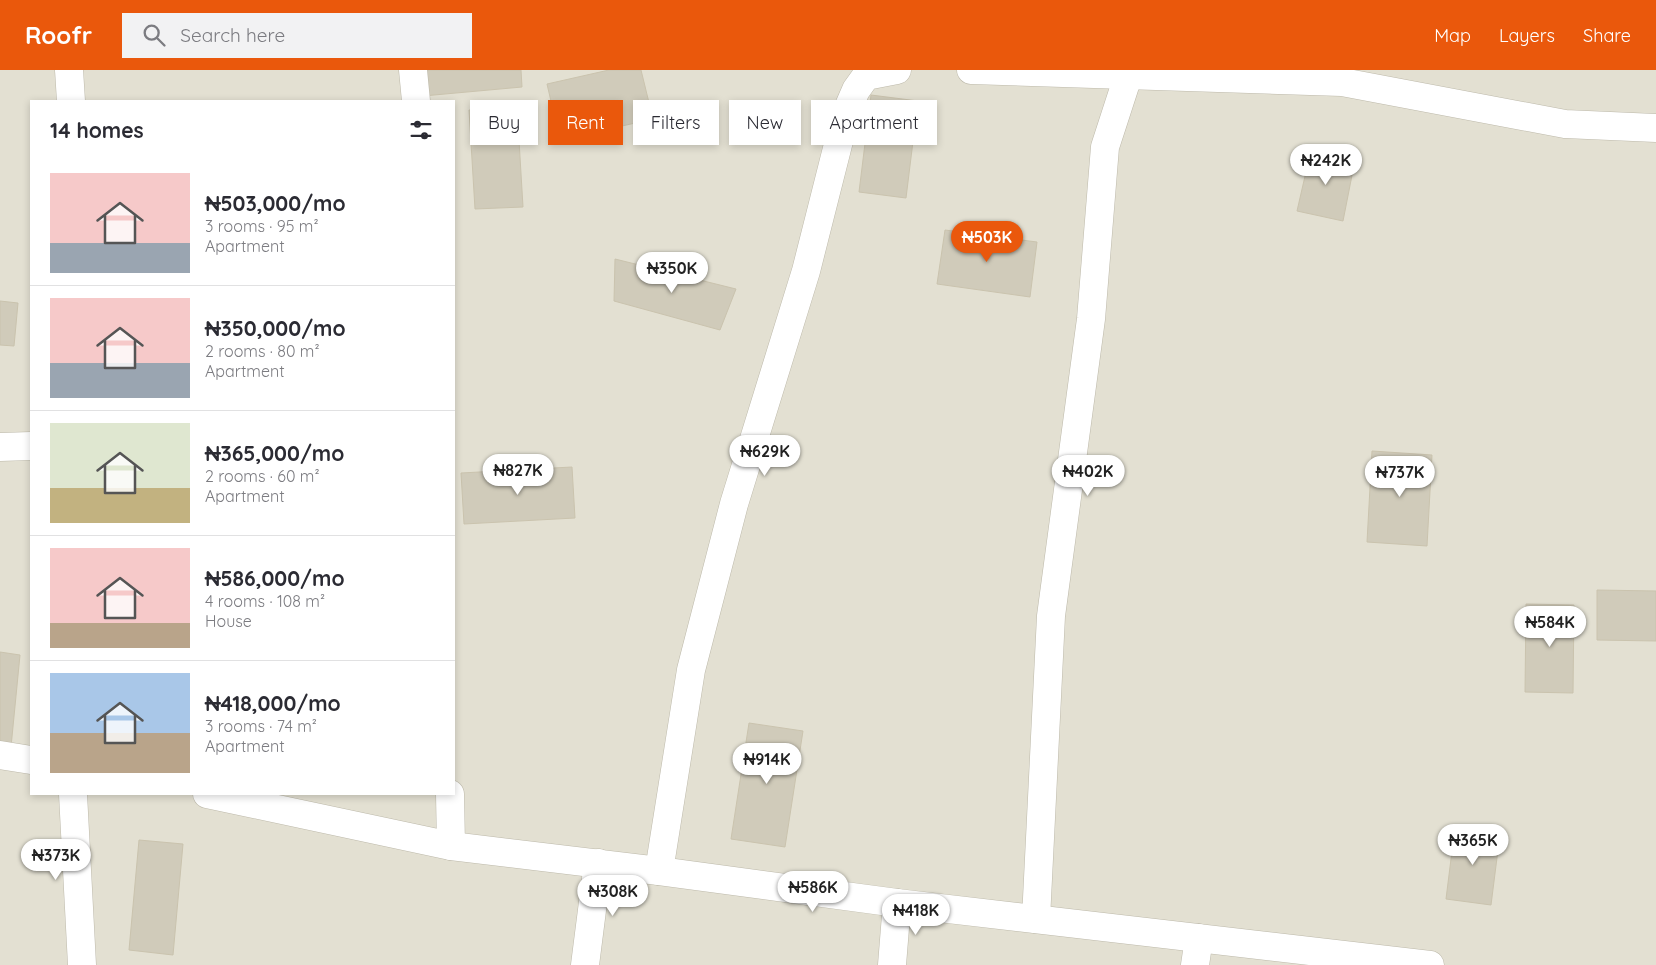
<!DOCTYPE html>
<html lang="en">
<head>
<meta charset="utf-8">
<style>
  body { margin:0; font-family:Quicksand,sans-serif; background:#f2f2f3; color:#2b2b33; height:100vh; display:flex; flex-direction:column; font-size:19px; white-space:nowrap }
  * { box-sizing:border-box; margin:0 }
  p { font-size:16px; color:#7c7c81 }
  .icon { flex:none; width:28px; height:28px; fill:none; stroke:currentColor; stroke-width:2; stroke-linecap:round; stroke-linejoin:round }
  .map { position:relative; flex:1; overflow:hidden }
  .drawer { position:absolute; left:30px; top:30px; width:425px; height:695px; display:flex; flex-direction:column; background:#fff; border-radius:0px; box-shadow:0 2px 8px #0003 }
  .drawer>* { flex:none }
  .guide { position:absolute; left:470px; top:30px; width:475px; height:45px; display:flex; gap:10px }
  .price { position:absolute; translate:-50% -42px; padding:0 11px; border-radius:18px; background:#fff; color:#222; font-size:16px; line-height:32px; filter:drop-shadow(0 1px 2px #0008) }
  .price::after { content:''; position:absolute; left:50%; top:30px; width:15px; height:11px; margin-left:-8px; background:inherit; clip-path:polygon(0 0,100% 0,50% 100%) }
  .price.active { background:#ea580c; color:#fff }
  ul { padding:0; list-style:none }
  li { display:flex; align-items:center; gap:15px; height:125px; padding:0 20px }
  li+li { border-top:1px solid #e1e1e2 }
  li span { display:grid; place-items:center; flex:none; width:140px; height:100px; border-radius:0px; color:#555 }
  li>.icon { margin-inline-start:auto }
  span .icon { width:60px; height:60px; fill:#fffc; stroke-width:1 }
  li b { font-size:21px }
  h2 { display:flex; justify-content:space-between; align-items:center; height:60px; padding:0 20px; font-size:21px }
  .pill { padding:0 18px; border-radius:0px; background:#fff; box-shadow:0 2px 8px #0003; font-size:18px; line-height:45px }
  .pill.active { background:#ea580c; color:#fff }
  header { display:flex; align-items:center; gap:30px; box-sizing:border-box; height:70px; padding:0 25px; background:#ea580c; color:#fff }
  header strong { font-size:24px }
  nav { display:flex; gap:28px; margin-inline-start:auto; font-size:18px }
  .search { width:350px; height:45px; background:#f2f2f3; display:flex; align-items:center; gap:12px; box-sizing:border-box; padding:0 18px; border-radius:0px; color:#7c7c81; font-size:19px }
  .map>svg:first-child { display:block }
  .residential { fill:#e3e0d2; fill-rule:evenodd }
  .building { fill:#d0cbba; stroke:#cac3ae }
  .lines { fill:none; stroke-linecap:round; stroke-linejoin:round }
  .minor-casing { stroke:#bdb9aa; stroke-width:29 }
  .minor { stroke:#fff; stroke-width:28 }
</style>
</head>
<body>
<header>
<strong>Roofr</strong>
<div class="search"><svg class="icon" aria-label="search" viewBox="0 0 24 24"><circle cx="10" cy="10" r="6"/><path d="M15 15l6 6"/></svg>Search here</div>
<nav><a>Map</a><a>Layers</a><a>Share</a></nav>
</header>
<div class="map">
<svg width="1656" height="895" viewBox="0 0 1656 895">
  <rect width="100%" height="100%" fill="#f0eee4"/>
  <path class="residential" d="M0,0H1656V895H0ZM31,31H454V724H31Z"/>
  <g class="building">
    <path d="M420,0H521L522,17L423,26Z"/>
    <path d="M609,0H641L653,49L560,70L547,14Z"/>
    <path d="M871,25L918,31L906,128L859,122Z"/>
    <path d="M517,37L523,137L475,139L469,40Z"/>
    <path d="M1311,80L1355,90L1343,151L1297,141Z"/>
    <path d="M945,160L1037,172L1030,227L937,214Z"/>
    <path d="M615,189L736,219L720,260L614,231Z"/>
    <path d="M0,231L18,233L14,276L0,275Z"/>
    <path d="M1372,381L1432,385L1427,476L1367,472Z"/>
    <path d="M572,397L575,448L464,454L461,403Z"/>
    <path d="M1597,520L1656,521V571L1597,570Z"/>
    <path d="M1526,534L1574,535L1573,623L1525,622Z"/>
    <path d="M0,582L20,585L11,677L0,676Z"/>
    <path d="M749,653L803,661L785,777L731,769Z"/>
    <path d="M1455,757L1500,764L1491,835L1446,829Z"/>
    <path d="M139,770L183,774L173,885L129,880Z"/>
  </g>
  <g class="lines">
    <g class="minor-casing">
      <g id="minor">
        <path d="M69,0L71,31"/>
        <path d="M413,0L416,31"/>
        <path d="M971,0L1342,12L1565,54L1656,58"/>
        <path d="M0,377L31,376"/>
        <path d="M0,685L31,690"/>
        <path d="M73,724L82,895"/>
        <path d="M207,724L451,776L659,801L897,833L1430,895"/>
        <path d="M450,724L451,776"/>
        <path d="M659,801L691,600L734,434L806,201L846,43L856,20L866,6L897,0"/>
        <path d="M1036,849L1051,546L1091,249L1105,77L1130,0"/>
        <path d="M585,895L598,793"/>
        <path d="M892,895L897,833"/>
        <path d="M1195,895L1199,868"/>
      </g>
    </g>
    <use href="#minor" class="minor"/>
  </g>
</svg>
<b class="price" style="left:1326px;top:116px">₦242K</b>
<b class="price active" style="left:987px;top:193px">₦503K</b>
<b class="price" style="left:672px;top:224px">₦350K</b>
<b class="price" style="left:765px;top:407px">₦629K</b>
<b class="price" style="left:518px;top:426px">₦827K</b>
<b class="price" style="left:1088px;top:427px">₦402K</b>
<b class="price" style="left:1400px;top:428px">₦737K</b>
<b class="price" style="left:1550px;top:578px">₦584K</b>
<b class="price" style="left:767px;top:715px">₦914K</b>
<b class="price" style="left:1473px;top:796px">₦365K</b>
<b class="price" style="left:56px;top:811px">₦373K</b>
<b class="price" style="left:813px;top:843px">₦586K</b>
<b class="price" style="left:613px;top:847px">₦308K</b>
<b class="price" style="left:916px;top:866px">₦418K</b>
<div class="guide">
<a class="pill">Buy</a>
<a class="pill active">Rent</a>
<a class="pill">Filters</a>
<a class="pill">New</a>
<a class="pill">Apartment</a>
</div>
<section class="drawer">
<h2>14 homes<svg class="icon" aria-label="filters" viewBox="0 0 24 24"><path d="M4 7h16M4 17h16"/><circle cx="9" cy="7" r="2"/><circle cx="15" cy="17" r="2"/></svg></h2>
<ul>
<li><span style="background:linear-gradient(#f6c9c9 70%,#9aa5b1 0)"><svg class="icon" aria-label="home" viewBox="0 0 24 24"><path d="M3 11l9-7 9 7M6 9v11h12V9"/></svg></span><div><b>₦503,000/mo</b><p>3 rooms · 95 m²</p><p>Apartment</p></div></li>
<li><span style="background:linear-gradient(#f6c9c9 65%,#9aa5b1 0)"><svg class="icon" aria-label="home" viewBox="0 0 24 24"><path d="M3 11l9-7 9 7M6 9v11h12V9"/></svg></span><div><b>₦350,000/mo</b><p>2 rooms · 80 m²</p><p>Apartment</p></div></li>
<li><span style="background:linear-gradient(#dfe7d0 65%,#c2b280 0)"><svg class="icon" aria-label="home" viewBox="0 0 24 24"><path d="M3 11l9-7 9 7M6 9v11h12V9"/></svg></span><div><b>₦365,000/mo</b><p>2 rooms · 60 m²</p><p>Apartment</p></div></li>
<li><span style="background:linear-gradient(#f6c9c9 75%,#b9a48a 0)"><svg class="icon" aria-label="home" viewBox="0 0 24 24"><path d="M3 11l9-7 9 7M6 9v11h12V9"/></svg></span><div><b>₦586,000/mo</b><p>4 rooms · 108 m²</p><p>House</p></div></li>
<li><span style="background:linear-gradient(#a9c7e8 60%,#b9a48a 0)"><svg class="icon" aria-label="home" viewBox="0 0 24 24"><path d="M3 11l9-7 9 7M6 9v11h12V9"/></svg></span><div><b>₦418,000/mo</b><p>3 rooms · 74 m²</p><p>Apartment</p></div></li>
</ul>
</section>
</div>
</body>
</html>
